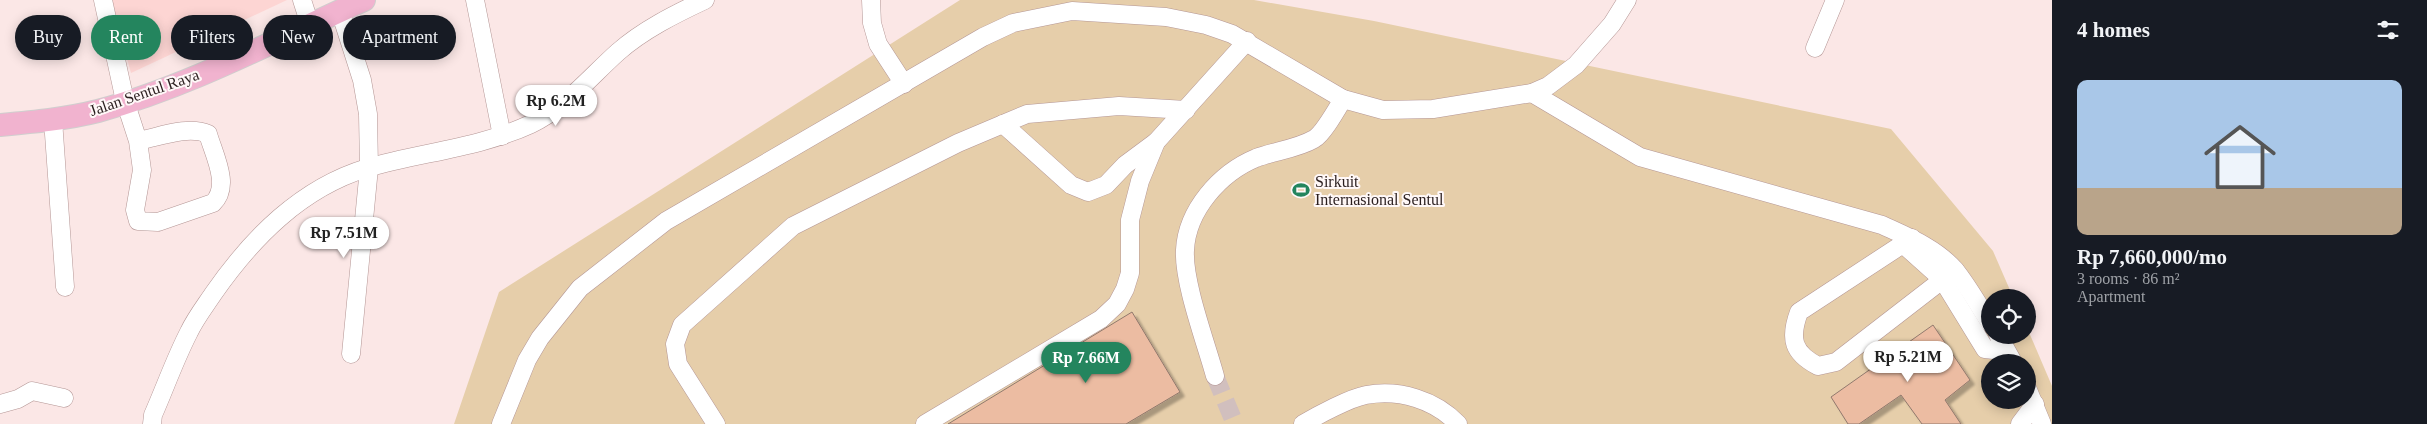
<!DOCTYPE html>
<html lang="en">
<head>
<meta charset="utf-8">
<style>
  body { margin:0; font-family:Georgia,serif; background:#20242c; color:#f1f3f6; height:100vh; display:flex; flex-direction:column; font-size:19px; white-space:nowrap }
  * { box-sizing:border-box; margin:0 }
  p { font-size:16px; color:#9ea1a6 }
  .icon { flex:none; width:28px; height:28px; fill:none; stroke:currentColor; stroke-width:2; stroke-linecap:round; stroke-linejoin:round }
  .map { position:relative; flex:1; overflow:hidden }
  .sheet { display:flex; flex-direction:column; background:#171b24; width:375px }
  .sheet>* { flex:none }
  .top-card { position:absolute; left:15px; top:15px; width:475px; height:45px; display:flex; gap:10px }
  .tools { position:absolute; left:1981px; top:289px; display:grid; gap:10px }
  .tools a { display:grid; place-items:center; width:55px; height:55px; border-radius:50%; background:#171b24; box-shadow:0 2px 12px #0003; font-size:25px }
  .price { position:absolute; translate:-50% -42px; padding:0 11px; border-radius:18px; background:#fff; color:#222; font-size:16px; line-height:32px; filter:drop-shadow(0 1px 2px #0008) }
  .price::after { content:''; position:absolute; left:50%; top:30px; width:15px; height:11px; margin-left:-8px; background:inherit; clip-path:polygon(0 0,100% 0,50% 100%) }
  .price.active { background:#24855e; color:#fff }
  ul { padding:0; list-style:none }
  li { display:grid; align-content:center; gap:10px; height:265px; padding:0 25px }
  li+li { border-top:1px solid #363941 }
  li span { display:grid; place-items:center; height:155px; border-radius:10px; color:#555 }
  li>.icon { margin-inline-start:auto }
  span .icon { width:90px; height:90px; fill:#fffc; stroke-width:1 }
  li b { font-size:21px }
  h2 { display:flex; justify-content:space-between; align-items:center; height:60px; padding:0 25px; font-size:21px }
  .tag { padding:0 18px; border-radius:22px; background:#171b24; box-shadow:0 2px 12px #0003; font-size:18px; line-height:45px }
  .tag.active { background:#24855e; color:#fff }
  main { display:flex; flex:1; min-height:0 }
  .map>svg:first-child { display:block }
  .built { fill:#fdd5d3 }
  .green { fill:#e6ceaa; fill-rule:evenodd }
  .building { fill:#ecbca2; stroke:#91796d; filter:url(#shadow) }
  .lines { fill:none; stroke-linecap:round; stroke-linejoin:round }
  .minor-tunnel { stroke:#d1bfbe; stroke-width:18; stroke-dasharray:18 9; stroke-linecap:butt }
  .minor-casing { stroke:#b49695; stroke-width:19 }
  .major-casing { stroke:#d0cece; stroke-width:24 }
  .minor { stroke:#fff; stroke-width:18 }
  .major { stroke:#f1b3cf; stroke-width:22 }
  .labels { text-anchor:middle; stroke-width:4; stroke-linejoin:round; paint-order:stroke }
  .street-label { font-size:16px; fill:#2a1e1e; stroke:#fff8f8 }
  .poi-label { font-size:16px; fill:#2a1e1e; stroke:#fff8f8; text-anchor:start }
</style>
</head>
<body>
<main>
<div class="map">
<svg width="2052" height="424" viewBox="0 0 2052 424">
  <defs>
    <filter id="shadow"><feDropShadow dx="4.5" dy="4.5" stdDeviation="1" flood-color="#0004"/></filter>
  </defs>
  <rect width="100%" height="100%" fill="#fbe7e6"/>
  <path class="built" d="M111,0H287L131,73Z"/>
  <path class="green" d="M960,0H1254L1374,21L1891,129L1993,251L2013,297L1990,298V335H2028V330L2052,386V424H454L499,292ZM1990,362H2028V400H1990Z"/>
  <g class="building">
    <path d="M1132,312L1180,392L1126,424H948Z"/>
    <path d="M1933,325L1970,380L1945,400L1961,424H1922L1901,395L1859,424H1848L1831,397Z"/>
  </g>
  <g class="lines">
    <path class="minor-tunnel" d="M1215,376L1235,424"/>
    <g class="minor-casing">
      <g id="minor">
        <path d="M103,0L125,101L138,141L142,170L135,210L138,221L158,222L213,203C231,186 214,155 208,134C188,125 159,137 138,141"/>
        <path d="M302,0L310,25"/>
        <path d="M475,0L502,136"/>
        <path d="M871,0L872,23L878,44L904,84"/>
        <path d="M340,11L362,80L368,114L369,168L351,354"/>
        <path d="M1815,48L1835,0"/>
        <path d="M1532,93L1640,157L1882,225C1908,237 1936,248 1955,270C1968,286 1979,306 1990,323"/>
        <path d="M53,120L65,287"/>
        <path d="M1003,124L1071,185L1088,192L1106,185L1125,165L1156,142"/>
        <path d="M1912,238L1799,312C1789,339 1793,353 1818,366L1836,362L1955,270"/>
        <path d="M1904,245L1942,279L1985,349L1994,350L2003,343"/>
        <path d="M1998,335L2013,362"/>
        <path d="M1215,376C1206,343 1183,282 1185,250C1187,210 1220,173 1256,158C1274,151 1297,149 1314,139C1323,134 1337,109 1343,99"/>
        <path d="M2028,390L2042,424"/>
        <path d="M0,404L18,399L32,391L64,398"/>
        <path d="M152,424L153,415C165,388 175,359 189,332C195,319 205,306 213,294C252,238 301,188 367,168C422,152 479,148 531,124C565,108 590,77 618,52C643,30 675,14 705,0"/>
        <path d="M501,424L527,360L540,338L580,288L666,221L983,37L1013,23L1072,11L1166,17L1206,25L1232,34L1343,99L1383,110L1433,109L1532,93L1548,86L1576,65L1612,24L1627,0"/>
        <path d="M716,424L678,364L675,344L682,325L793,226L958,143L1003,124L1027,114L1119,106L1186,110"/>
        <path d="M925,424L1101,319L1117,304L1125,289L1130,273V220L1140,181L1156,142L1247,41"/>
        <path d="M1303,424C1318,415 1350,398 1366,395C1400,389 1435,400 1458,424"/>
        <path d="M2020,424L2035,404"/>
      </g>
    </g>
    <g class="major-casing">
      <path id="major" d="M0,125C33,122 66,119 98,111C190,86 277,39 364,0"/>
    </g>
    <use href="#minor" class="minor"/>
    <use href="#major" class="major"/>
  </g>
  <defs>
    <g id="stadium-bare" transform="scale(1.35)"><path d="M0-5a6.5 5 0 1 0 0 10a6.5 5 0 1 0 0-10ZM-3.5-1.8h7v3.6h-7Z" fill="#24855e" stroke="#fff8f8" stroke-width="2.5" paint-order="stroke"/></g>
  </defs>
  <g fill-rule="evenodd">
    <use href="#stadium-bare" x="1301" y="190"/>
  </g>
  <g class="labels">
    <g class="street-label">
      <text transform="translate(144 92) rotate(-19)" y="6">Jalan Sentul Raya</text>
    </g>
    <g class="poi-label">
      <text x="1315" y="187">Sirkuit<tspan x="1315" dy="18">Internasional Sentul</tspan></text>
    </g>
  </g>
</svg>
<div class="tools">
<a><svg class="icon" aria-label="locate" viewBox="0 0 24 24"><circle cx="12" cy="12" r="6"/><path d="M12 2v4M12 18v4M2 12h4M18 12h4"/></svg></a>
<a><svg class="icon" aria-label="layers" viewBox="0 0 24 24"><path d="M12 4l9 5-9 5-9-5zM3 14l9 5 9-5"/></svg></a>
</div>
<b class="price" style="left:556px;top:127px">Rp 6.2M</b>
<b class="price" style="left:344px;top:259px">Rp 7.51M</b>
<b class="price" style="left:1908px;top:383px">Rp 5.21M</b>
<b class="price active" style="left:1086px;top:384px">Rp 7.66M</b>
<div class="top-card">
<a class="tag">Buy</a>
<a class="tag active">Rent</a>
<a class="tag">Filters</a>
<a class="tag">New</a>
<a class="tag">Apartment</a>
</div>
</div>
<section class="sheet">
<h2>4 homes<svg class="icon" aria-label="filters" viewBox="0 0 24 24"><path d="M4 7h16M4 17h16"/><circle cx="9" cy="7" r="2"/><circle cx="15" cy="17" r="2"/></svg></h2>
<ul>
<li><span style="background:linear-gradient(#a9c7e8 70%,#b9a48a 0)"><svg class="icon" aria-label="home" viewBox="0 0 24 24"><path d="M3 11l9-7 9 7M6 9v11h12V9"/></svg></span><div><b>Rp 7,660,000/mo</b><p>3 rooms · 86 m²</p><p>Apartment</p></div></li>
</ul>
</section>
</main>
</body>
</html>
